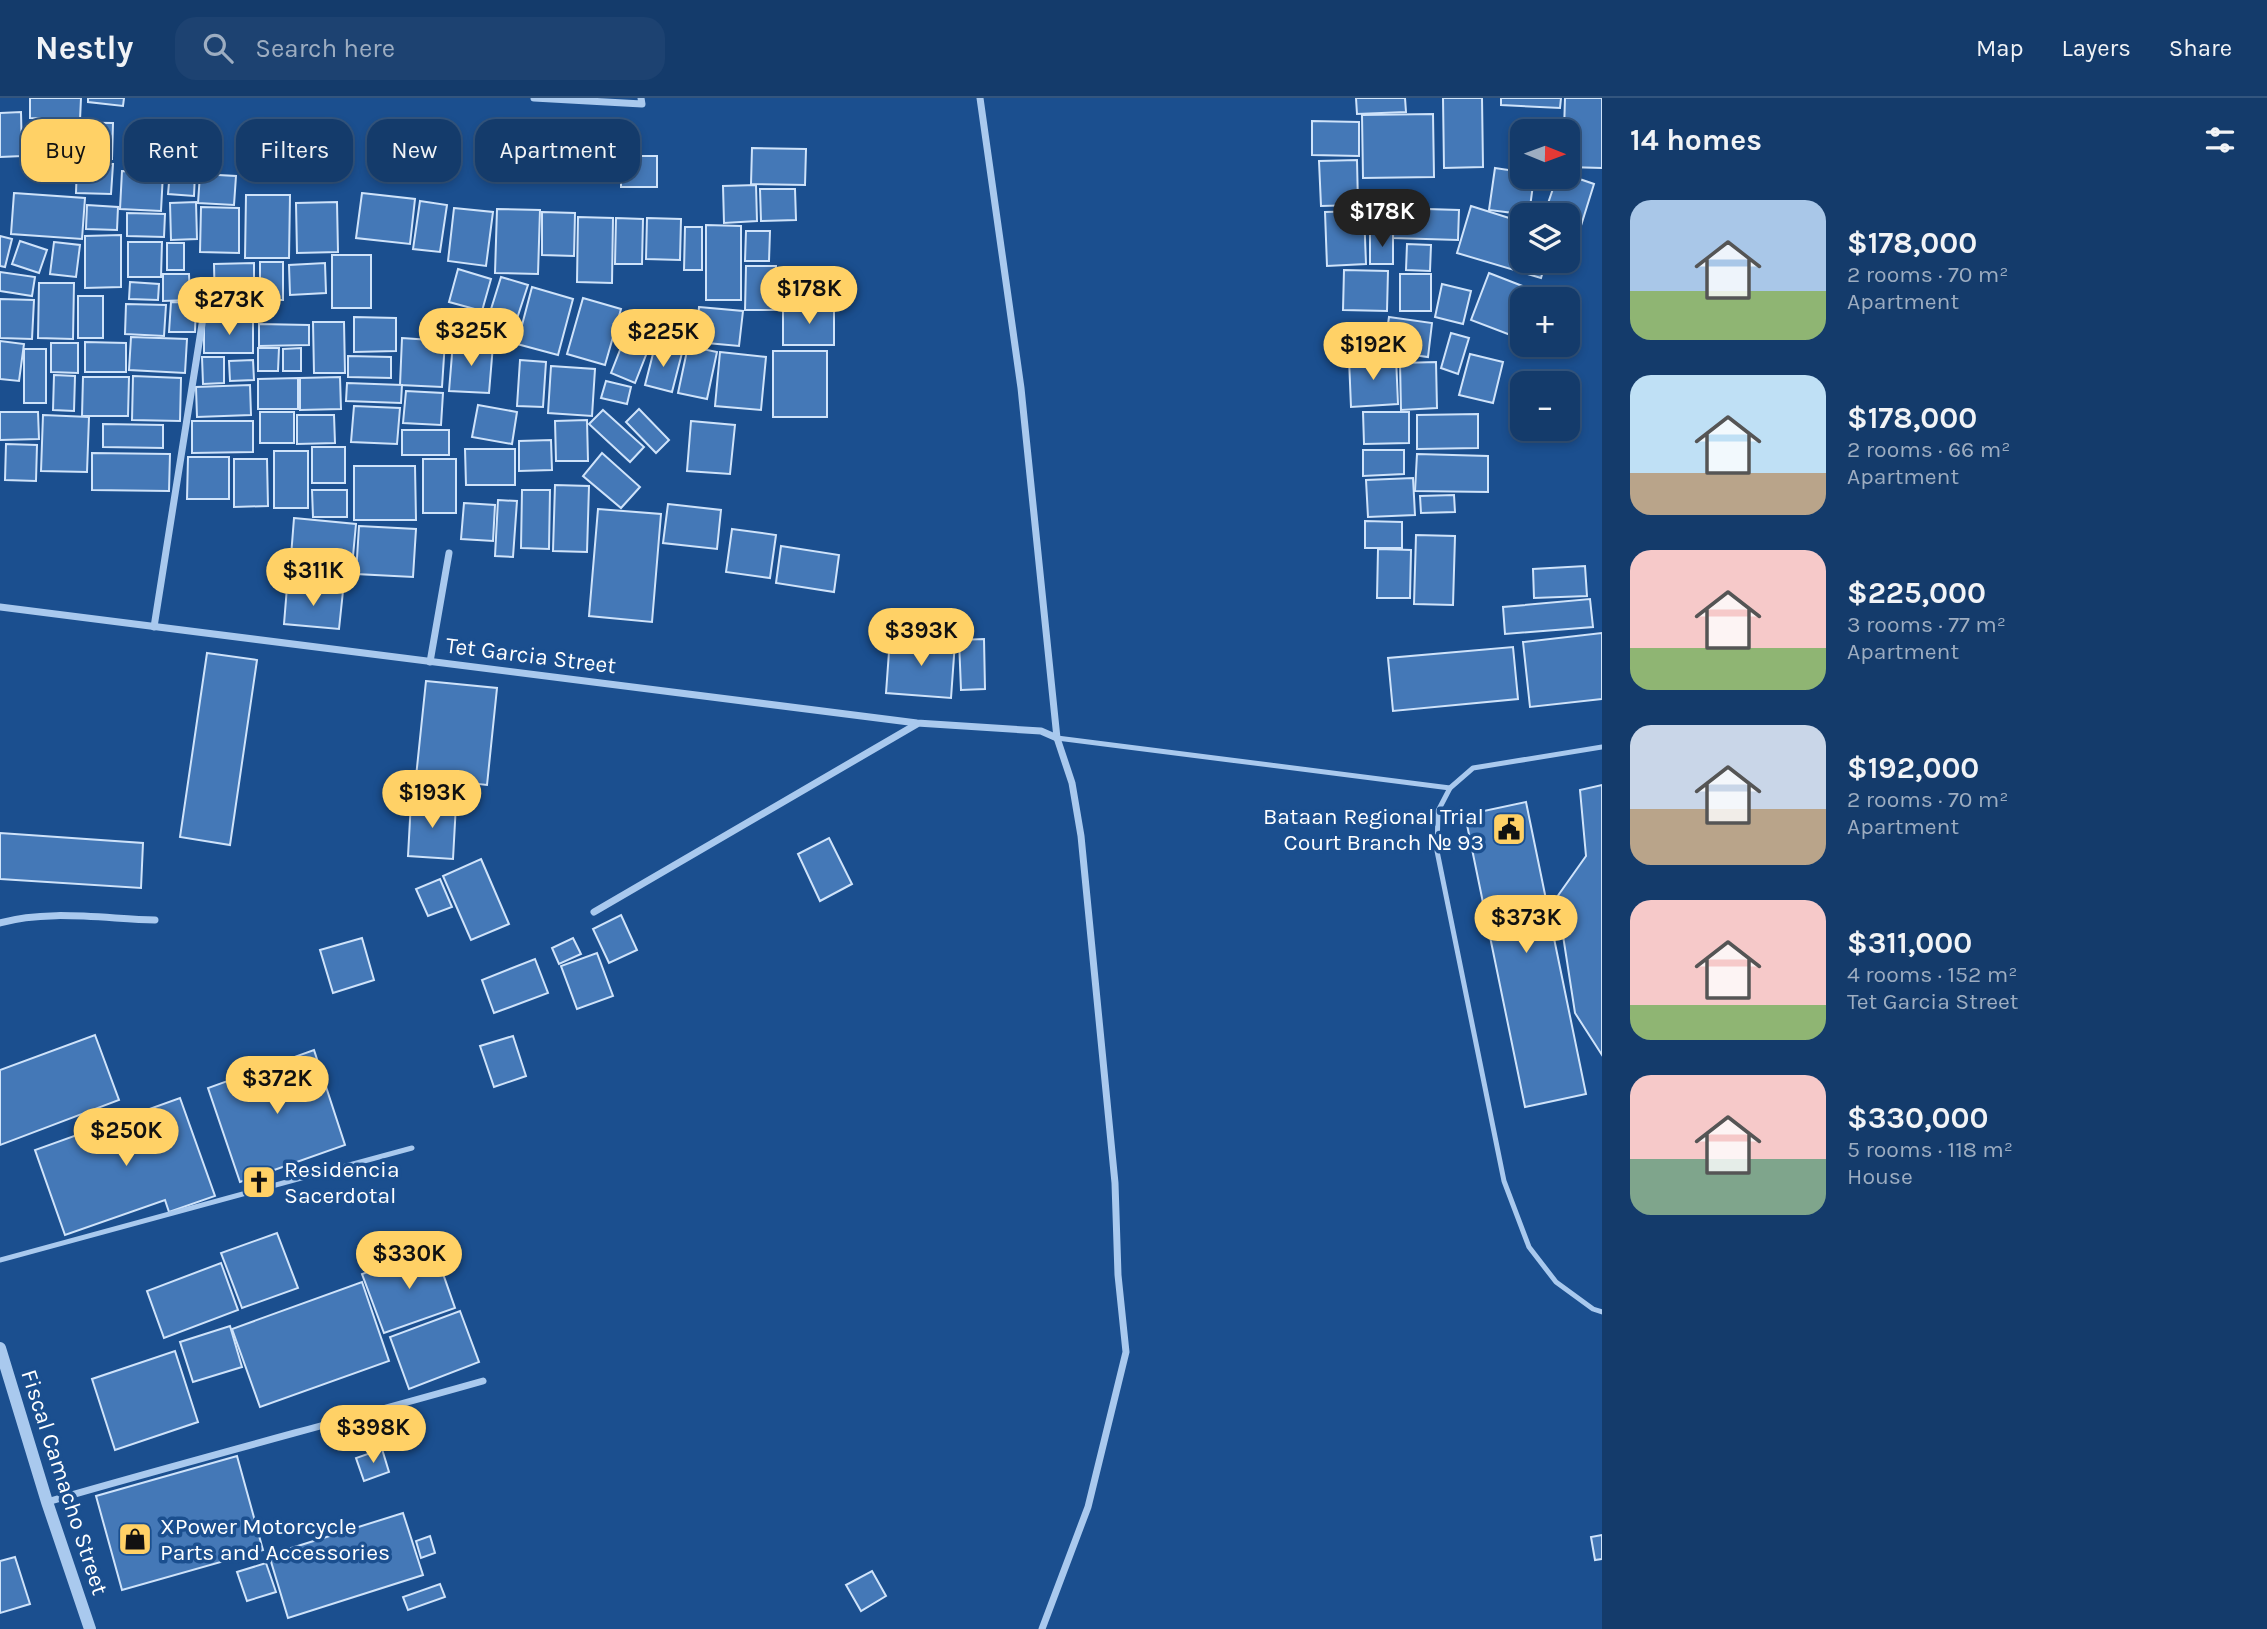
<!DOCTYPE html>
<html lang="en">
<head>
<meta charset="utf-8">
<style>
  body { margin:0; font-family:Karla,sans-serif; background:#1d4271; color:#f1f3f6; height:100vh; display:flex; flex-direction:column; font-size:26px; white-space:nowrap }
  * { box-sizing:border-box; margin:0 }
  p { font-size:23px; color:#9dadc1 }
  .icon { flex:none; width:38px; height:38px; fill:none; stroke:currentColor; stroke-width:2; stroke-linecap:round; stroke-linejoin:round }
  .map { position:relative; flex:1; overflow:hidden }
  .panel { display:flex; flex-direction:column; background:#143b6b; width:665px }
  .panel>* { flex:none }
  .top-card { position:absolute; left:21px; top:21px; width:665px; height:63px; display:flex; gap:14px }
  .needle { width:46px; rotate:91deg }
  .buttons { position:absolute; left:1510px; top:21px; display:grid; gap:14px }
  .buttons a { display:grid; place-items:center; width:70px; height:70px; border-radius:14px; background:#143b6b; box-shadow:0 4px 10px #0003,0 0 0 2px #33557e; font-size:35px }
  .price { position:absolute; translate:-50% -60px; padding:0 16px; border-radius:24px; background:#ffd166; color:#111; font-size:23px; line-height:46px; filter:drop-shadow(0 2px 4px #0008) }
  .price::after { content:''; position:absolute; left:50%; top:42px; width:21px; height:16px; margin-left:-10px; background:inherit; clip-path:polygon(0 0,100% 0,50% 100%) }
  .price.selected { background:#222; color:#fff }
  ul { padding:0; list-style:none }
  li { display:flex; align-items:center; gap:21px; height:175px; padding:0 28px }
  li span { display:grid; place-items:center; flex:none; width:196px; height:140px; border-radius:21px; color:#555 }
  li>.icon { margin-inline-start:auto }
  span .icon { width:84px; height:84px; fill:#fffc; stroke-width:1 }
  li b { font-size:30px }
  h2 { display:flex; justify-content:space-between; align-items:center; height:84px; padding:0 28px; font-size:30px }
  .tag { padding:0 24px; border-radius:21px; background:#143b6b; box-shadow:0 4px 10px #0003,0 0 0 2px #33557e; font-size:24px; line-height:63px }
  .tag.selected { background:#ffd166; color:#111 }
  header { display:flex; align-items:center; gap:42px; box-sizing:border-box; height:98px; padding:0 35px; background:#143b6b; border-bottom:2px solid #33557e }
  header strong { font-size:33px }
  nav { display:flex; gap:38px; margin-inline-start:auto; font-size:24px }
  .search { width:490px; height:63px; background:#1d4271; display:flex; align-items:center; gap:18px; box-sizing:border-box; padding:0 24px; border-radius:21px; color:#9dadc1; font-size:26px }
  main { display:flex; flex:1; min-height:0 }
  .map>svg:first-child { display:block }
  .building { fill:#4478b7; stroke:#cfe3fa; stroke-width:2 }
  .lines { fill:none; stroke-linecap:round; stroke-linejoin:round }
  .service { stroke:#a9c9ee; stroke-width:5 }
  .minor { stroke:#a9c9ee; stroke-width:7 }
  .tertiary { stroke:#a9c9ee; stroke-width:12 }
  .labels { text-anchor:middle; stroke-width:7; stroke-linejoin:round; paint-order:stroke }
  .street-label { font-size:23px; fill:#fff; stroke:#1b4f8f }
  .poi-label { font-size:23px; fill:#fff; stroke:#1b4f8f; text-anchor:start }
</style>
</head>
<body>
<header>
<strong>Nestly</strong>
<div class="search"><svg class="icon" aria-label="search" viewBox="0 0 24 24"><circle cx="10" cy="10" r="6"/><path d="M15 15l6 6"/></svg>Search here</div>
<nav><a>Map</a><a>Layers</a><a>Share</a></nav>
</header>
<main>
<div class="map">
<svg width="1602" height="1531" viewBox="0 0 1602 1531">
  <rect width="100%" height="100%" fill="#1b4f8f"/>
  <g class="building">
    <path d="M30,0H81L80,22L30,20Z"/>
    <path d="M88,0H124L123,8L88,4Z"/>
    <path d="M1356,0H1405L1406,14L1357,16Z"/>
    <path d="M1443,0H1482L1483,69L1444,70Z"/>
    <path d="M1501,0H1561L1560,10L1501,7Z"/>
    <path d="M1565,0H1602V70L1568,69V33H1564Z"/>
    <path d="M21,14L22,58L0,59V15Z"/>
    <path d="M1433,16L1434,79L1363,80L1362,17Z"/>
    <path d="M1312,23L1359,24V58L1312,57Z"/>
    <path d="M33,24L113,25L112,61L32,60Z"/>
    <path d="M752,50L806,51L805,87L751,86Z"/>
    <rect x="621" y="58" width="36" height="31"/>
    <path d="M1357,62L1358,107L1321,108L1319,63Z"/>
    <path d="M49,63L69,65L68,85L48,84Z"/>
    <path d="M77,65L113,66L111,96L76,95Z"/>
    <path d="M1495,70L1522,74V79H1534L1529,117L1489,112Z"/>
    <path d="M122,73L163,75L161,113L120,111Z"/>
    <path d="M170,73L195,75L194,98L168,96Z"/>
    <path d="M200,76L236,78L234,107L198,105Z"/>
    <path d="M1568,77L1594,86L1579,134L1568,131V117H1544L1557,79H1568Z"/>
    <path d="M756,87L757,123L724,125L723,88Z"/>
    <path d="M760,91H795L796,122L761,123Z"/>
    <path d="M14,95L85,100L82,141L11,136Z"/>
    <path d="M362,95L415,101L410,146L356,140Z"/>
    <path d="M246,97H290L289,160H245Z"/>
    <path d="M420,103L447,107L440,154L413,151Z"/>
    <path d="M196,104L197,141L171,142L170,105Z"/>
    <path d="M337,104L338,154L297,155L296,105Z"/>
    <path d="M87,107L118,109L117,132L86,131Z"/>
    <path d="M1471,108L1522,124V163H1546L1541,180L1457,155Z"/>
    <path d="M201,109L239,110V155L200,154Z"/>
    <path d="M454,110L493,114L486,168L448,163Z"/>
    <path d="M1394,110L1459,112L1458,142L1393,140Z"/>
    <path d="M497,111L540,112L538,176L495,175Z"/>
    <path d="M1364,113L1366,166L1327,168L1325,114Z"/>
    <path d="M542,114L575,115L574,158L542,157Z"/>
    <path d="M127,115L165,116L164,139L127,138Z"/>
    <path d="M578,119L613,120L612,185L577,184Z"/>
    <path d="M616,120L643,121L642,166H615Z"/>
    <path d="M647,120L681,121L680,162L646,161Z"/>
    <path d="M706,127L741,128V202H706Z"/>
    <path d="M685,129H702V172H684Z"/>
    <path d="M746,133H770L769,163H745Z"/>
    <rect x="1370" y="135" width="23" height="31"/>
    <path d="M121,137V189L85,190V138Z"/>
    <path d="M0,138L12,141L5,169L0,168Z"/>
    <path d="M20,143L47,152L39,175L12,166Z"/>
    <path d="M54,144L80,147L76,179L50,176Z"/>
    <path d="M128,144H162L161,179H128Z"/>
    <rect x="167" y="145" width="17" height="27"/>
    <path d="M1407,146L1431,147L1430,173L1406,172Z"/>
    <rect x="332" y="157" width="39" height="53"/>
    <rect x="260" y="164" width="23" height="38"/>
    <path d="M254,165V212L215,213L214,166Z"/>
    <path d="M325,165L326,195L290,197L289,167Z"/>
    <path d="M746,168H776V212H745Z"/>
    <path d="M458,171L491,181L482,213L449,204Z"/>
    <path d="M1344,172L1388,173L1387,213L1343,212Z"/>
    <path d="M0,174L35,179L32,198L0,193Z"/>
    <path d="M1489,175L1538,194L1536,201H1522L1521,241L1471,222Z"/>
    <path d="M163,176H189L190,202L163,203Z"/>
    <rect x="1400" y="176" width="31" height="37"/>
    <path d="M501,179L528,187L508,248L482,240Z"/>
    <path d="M130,184L159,186L158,202L129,201Z"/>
    <path d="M39,185H74L73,241L38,240Z"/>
    <path d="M1442,186L1471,193L1463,226L1435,219Z"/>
    <path d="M532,189L573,201L558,257L517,246Z"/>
    <rect x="78" y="198" width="25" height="42"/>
    <path d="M583,200L621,211L605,267L567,256Z"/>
    <path d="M0,201L34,202L32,241L0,240Z"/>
    <path d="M171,204L196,205L195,234H169Z"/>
    <path d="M126,206L166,207L164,238L125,236Z"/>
    <path d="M699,209L743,213L739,248L696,244Z"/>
    <path d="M834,209V247H783V210Z"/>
    <path d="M354,219L396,220V253L354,254Z"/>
    <path d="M1389,219L1432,225L1428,259L1384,253Z"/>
    <rect x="204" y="223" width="49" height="32"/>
    <path d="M313,224H344L345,275H314Z"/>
    <path d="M631,224L655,234L635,285L611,275Z"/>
    <path d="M259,226L309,227V247L259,248Z"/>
    <path d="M1451,235L1469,240L1458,276L1441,270Z"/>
    <path d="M131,239L187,241L185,275L129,272Z"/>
    <path d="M402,240L445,243L442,289L400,287Z"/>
    <path d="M0,243L24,246L19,283L0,281Z"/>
    <path d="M85,244L126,245V274H85Z"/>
    <path d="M453,244L493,247L489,295L449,293Z"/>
    <path d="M51,245H78V275L51,274Z"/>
    <path d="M655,248L682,255L672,294L645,287Z"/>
    <path d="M688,248L717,254L707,301L678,295Z"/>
    <path d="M258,250H279L278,273H258Z"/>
    <path d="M301,250V273H283V251Z"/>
    <rect x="24" y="251" width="22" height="54"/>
    <rect x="773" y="253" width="54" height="66"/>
    <path d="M720,254L766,259L761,312L715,308Z"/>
    <path d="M1470,256L1503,264L1493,305L1459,297Z"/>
    <path d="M348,258L391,259V280L348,279Z"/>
    <path d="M202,259H224V285L203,286Z"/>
    <path d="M1396,259L1398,306L1351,309L1349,261Z"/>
    <path d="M253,262L254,282L230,283L229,263Z"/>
    <path d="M520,262L546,264L543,309L517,308Z"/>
    <path d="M1436,264L1437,310L1401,312L1400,265Z"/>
    <path d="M551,268L595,271L592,318L548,315Z"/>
    <path d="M54,277L75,278L74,313L53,312Z"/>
    <path d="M133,278L181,280L180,323L132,322Z"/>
    <path d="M83,279H129L128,318H82Z"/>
    <path d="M340,279L341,311L300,312V280Z"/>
    <path d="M298,280V311H258V281Z"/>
    <path d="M606,283L631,289L627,306L601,300Z"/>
    <path d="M347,285L402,287L401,305L346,303Z"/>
    <path d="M250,287L251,317L197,319L196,289Z"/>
    <path d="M406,293L443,295L441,327L403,325Z"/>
    <path d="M478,307L517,314L512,346L472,339Z"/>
    <path d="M354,308L400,310L397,346L351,344Z"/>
    <path d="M639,311L669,342L656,355L626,324Z"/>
    <path d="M603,312L644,349L630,364L589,326Z"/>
    <path d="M0,314H38L39,341L0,342Z"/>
    <rect x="260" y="314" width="34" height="31"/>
    <path d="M1363,314H1409V345L1364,346Z"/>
    <path d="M1478,316V350L1417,351V317Z"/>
    <path d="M43,317L89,319L87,374L41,373Z"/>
    <path d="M297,317H334L335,345L297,346Z"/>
    <path d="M587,322L588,363H556L555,323Z"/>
    <path d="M192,323H253V354L192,355Z"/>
    <path d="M691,323L735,327L730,376L687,373Z"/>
    <path d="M103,326L163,327V350L103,349Z"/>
    <rect x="402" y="332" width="47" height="25"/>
    <path d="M551,342L552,372L519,373V343Z"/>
    <path d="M6,346L37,347L36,383L5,382Z"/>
    <rect x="312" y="349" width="33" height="36"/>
    <path d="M465,351H515V387H466Z"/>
    <path d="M1363,352H1404V376L1363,378Z"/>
    <rect x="274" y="353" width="34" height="57"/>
    <path d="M92,355L170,356L169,393L92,392Z"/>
    <path d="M602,355L640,389L621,410L583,378Z"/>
    <path d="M1417,356L1488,358V394L1415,393Z"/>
    <path d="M188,359H229V401H187Z"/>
    <path d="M234,361H267L268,408L234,409Z"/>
    <rect x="423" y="361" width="33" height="54"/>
    <path d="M354,368H415L416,422H354Z"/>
    <path d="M1413,380L1415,417L1368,419L1366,382Z"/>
    <path d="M555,387L589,388L587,454L553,453Z"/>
    <path d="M312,392H347V419H313Z"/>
    <path d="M522,392H550L549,451L521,450Z"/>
    <path d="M1454,397L1455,414L1421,415L1420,398Z"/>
    <path d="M498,402L517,403L513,459L495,458Z"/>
    <path d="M464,405L495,407L493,443L461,441Z"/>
    <path d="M668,406L721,412L717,451L663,445Z"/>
    <path d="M598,411L661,416L652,524L589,518Z"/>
    <path d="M294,420L356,426L350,490L289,484Z"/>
    <path d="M1365,423L1402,424V450H1365Z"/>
    <path d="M359,428L416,431L413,479L356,476Z"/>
    <path d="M732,431L776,437L770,480L726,474Z"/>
    <path d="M1416,437L1455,438L1453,507L1414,506Z"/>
    <path d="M781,448L839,457L834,494L776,485Z"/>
    <path d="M1378,451L1411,452L1410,500H1377Z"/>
    <path d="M1585,468L1587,498L1534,500L1533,471Z"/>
    <path d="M287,489L343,493L339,531L284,526Z"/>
    <path d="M1590,501L1593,529L1505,536L1503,509Z"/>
    <path d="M1602,535V601L1530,609L1523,544Z"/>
    <path d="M890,540L955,544L951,600L886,595Z"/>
    <path d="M984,541L985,591L961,592L959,542Z"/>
    <path d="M1513,549L1518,601L1393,613L1388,560Z"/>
    <path d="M207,555L257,562L230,747L180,739Z"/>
    <path d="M426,583L497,590L487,687L416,679Z"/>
    <path d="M1602,687V957L1575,915L1557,799L1586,758L1580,692Z"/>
    <path d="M411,703L456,706L453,761L408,758Z"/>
    <path d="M1526,704L1586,996L1525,1009L1465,717Z"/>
    <path d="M0,735L143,745L141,790L0,781Z"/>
    <path d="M829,740L852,786L820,803L798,756Z"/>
    <path d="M481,761L509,826L471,842L443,778Z"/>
    <path d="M440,781L452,809L428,818L416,791Z"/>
    <path d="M621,817L637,852L609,865L593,831Z"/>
    <path d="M362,840L374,882L333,895L320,852Z"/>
    <path d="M573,840L581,856L559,866L552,850Z"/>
    <path d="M597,855L613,898L577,911L561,868Z"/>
    <path d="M535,861L548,895L494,915L482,882Z"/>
    <path d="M95,937L119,1002L0,1047V972Z"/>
    <path d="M513,938L526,978L494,989L480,948Z"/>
    <path d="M314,952L345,1047L240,1084L208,990Z"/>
    <path d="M180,1000L215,1098L169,1114L165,1102L65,1137L35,1052Z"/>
    <path d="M277,1135L298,1190L242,1210L221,1155Z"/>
    <path d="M434,1150L455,1210L384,1235L362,1176Z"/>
    <path d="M221,1165L238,1212L164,1240L147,1193Z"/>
    <path d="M362,1184L389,1263L260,1309L232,1231Z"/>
    <path d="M460,1213L479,1264L409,1291L390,1239Z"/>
    <path d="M230,1228L242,1269L193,1284L180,1244Z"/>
    <path d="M175,1253L198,1324L115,1352L92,1281Z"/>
    <path d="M382,1351L389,1374L364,1383L356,1360Z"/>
    <path d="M237,1358L263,1452L122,1492L96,1398Z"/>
    <path d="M403,1415L423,1477L288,1520L269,1457Z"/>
    <path d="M1602,1437V1461L1595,1462L1591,1439Z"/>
    <path d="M430,1438L435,1455L421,1460L416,1443Z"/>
    <path d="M15,1459L30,1506L0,1515V1463Z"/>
    <path d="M266,1465L276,1494L247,1503L237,1474Z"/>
    <path d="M872,1473L886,1498L861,1513L846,1487Z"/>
    <path d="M440,1486L445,1499L408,1512L403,1499Z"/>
  </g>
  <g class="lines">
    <g class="service">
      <path d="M1057,640L1450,690"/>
      <path d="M1602,649L1473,670L1450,690L1438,713L1437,753L1504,1083L1529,1149L1556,1184L1593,1211L1602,1214"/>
      <path d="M0,1162L412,1050"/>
    </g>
    <g class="minor">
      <path d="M534,0L642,6L641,0"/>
      <path d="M980,0L1021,290L1057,640L1072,685L1081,738L1115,1085L1118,1177L1126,1254L1088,1409L1042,1531"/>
      <path d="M0,509L917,625L1041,633L1057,640"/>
      <path d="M154,529L206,201"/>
      <path d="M430,564L449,455"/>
      <path d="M594,814L917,626"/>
      <path d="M0,825C47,811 107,821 155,822"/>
      <path d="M47,1404C192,1362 338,1324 483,1283"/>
    </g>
    <path class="tertiary" d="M0,1250L47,1404L90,1531"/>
  </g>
  <defs>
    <g id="civic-square" transform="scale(1.75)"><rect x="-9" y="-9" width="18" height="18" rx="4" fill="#ffd166" stroke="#1b4f8f"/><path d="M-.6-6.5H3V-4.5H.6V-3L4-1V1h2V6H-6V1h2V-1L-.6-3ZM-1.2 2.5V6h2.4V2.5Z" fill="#111"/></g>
    <g id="church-square" transform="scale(1.75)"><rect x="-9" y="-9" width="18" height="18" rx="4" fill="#ffd166" stroke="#1b4f8f"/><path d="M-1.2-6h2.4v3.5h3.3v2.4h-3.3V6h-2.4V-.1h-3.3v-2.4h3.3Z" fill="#111"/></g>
    <g id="shop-square" transform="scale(1.75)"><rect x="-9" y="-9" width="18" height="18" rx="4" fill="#ffd166" stroke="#1b4f8f"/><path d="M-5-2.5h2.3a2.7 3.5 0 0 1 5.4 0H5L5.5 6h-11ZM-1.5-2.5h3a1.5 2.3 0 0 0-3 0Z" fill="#111"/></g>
  </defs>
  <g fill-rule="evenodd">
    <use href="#civic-square" x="1509" y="731"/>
    <use href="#church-square" x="259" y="1084"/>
    <use href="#shop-square" x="135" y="1441"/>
  </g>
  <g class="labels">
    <g class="street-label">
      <text transform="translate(531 557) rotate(7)" y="8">Tet Garcia Street</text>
      <text transform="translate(65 1384) rotate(72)" y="8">Fiscal Camacho Street</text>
    </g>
    <g class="poi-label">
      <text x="1484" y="726" text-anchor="end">Bataan Regional Trial<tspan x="1484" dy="26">Court Branch № 93</tspan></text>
      <text x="284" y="1079">Residencia<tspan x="284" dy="26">Sacerdotal</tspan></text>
      <text x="160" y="1436">XPower Motorcycle<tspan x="160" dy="26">Parts and Accessories</tspan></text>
    </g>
  </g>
</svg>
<div class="buttons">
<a><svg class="needle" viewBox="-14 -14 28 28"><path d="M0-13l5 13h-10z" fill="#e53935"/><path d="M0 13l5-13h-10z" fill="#9dadc1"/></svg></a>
<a><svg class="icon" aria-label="layers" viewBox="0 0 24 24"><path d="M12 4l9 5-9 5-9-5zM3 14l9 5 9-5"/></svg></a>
<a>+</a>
<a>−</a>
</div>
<b class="price selected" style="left:1382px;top:151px">$178K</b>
<b class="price" style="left:809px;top:228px">$178K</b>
<b class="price" style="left:229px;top:239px">$273K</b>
<b class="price" style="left:471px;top:270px">$325K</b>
<b class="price" style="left:663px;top:271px">$225K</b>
<b class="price" style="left:1373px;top:284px">$192K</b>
<b class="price" style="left:313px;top:510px">$311K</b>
<b class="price" style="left:921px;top:570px">$393K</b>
<b class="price" style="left:432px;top:732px">$193K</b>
<b class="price" style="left:1526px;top:857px">$373K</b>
<b class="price" style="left:277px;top:1018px">$372K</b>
<b class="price" style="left:126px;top:1070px">$250K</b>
<b class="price" style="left:409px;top:1193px">$330K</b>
<b class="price" style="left:373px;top:1367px">$398K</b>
<div class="top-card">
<a class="tag selected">Buy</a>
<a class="tag">Rent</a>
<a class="tag">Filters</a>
<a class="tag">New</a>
<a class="tag">Apartment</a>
</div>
</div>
<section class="panel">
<h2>14 homes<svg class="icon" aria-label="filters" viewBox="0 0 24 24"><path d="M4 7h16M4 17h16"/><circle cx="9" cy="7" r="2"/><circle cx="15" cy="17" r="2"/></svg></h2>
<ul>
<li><span style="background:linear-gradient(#a9c7e8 65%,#8fb573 0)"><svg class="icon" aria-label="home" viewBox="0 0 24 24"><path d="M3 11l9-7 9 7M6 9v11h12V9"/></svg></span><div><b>$178,000</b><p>2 rooms · 70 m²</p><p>Apartment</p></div></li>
<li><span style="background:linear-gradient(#bfe0f5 70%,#b9a48a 0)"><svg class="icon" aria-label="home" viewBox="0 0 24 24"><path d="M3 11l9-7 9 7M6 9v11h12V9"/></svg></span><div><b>$178,000</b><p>2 rooms · 66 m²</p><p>Apartment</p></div></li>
<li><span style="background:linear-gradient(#f6c9c9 70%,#8fb573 0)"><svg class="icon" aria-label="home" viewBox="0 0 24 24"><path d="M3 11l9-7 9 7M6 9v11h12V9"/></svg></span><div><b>$225,000</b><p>3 rooms · 77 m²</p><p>Apartment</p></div></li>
<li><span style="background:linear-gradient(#c9d6e8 60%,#b9a48a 0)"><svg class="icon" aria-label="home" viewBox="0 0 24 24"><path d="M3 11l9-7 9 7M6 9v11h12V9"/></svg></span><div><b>$192,000</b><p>2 rooms · 70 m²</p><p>Apartment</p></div></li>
<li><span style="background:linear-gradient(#f6c9c9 75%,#8fb573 0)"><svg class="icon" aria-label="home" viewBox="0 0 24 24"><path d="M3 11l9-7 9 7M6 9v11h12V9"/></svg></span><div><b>$311,000</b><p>4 rooms · 152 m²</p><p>Tet Garcia Street</p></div></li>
<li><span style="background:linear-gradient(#f6c9c9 60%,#7fa58c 0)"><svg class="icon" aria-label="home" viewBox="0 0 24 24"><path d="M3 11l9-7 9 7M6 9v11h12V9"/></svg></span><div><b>$330,000</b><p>5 rooms · 118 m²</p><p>House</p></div></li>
</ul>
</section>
</main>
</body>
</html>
